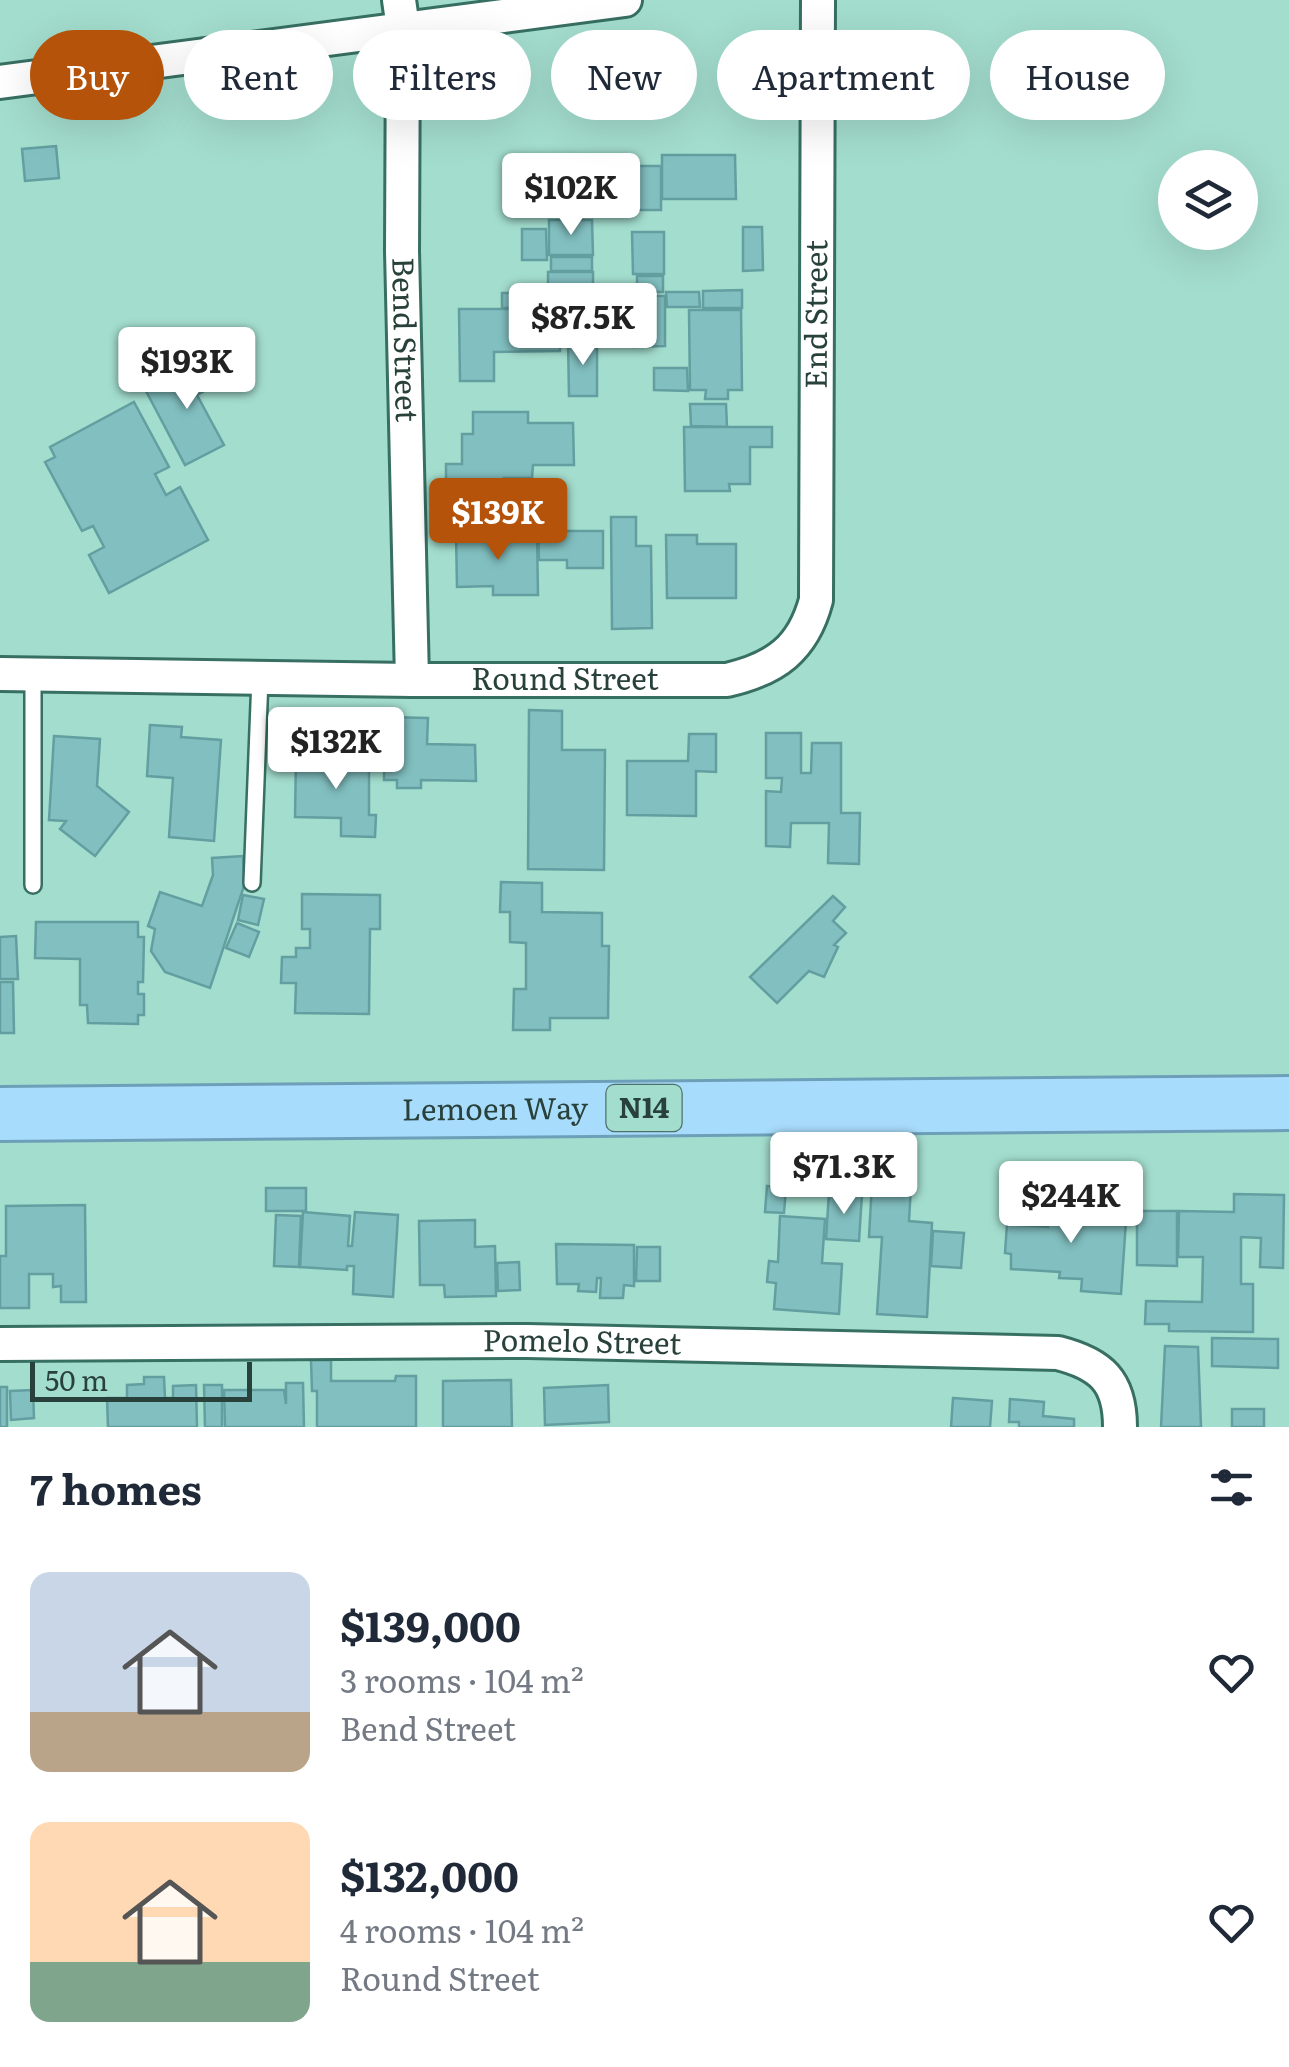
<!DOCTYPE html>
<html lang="en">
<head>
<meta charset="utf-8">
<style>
  body { margin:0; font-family:Literata,serif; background:#f6f6f7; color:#1f2937; height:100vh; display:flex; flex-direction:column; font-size:38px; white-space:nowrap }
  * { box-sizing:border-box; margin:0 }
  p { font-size:32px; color:#747a83 }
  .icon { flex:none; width:55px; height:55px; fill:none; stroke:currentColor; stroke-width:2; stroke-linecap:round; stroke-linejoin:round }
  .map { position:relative; height:1427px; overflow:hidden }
  .sheet { display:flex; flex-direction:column; background:#fff; flex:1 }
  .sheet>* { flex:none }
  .guide { position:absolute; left:30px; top:30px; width:1230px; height:90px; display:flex; gap:20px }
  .buttons { position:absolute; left:1158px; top:150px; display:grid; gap:20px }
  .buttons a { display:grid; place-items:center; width:100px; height:100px; border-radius:50%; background:#fff; box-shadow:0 10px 40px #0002; font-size:50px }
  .scale { position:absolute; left:30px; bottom:25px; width:222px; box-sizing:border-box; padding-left:10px; border:5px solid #29413b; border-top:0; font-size:28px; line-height:35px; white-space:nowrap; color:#29413b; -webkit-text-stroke:8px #a3ddce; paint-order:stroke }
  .price { position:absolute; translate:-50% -85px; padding:0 22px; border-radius:10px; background:#fff; color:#222; font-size:32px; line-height:65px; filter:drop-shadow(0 2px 5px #0008) }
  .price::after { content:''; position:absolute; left:50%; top:60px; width:30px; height:22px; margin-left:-15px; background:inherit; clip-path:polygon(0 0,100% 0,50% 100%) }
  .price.active { background:#b45309; color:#fff }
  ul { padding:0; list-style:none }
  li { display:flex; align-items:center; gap:30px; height:250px; padding:0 30px }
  li span { display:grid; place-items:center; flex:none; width:280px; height:200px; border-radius:20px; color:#555 }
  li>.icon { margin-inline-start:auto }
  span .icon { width:120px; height:120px; fill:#fffc; stroke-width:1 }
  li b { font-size:42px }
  h2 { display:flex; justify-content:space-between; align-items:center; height:120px; padding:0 30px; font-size:42px }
  .pill { padding:0 35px; border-radius:45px; background:#fff; box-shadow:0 10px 40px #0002; font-size:35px; line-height:90px }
  .pill.active { background:#b45309; color:#fff }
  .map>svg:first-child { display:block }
  .building { fill:#82bfc0; stroke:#639fa0; stroke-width:2.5 }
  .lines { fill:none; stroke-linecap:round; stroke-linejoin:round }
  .service-casing { stroke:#376f62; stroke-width:20 }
  .minor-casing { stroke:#376f62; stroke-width:38 }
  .trunk-casing { stroke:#6da0b8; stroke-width:58 }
  .service { stroke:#fff; stroke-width:15 }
  .minor { stroke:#fff; stroke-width:32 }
  .trunk { stroke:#a8dcfc; stroke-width:52 }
  .labels { text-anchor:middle; stroke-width:10; stroke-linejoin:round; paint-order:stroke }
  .shield { fill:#a3ddce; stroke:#4e7067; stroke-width:2.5 }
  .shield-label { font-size:28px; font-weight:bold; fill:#29413b }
  .street-label { font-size:30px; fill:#29413b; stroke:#a3ddce }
</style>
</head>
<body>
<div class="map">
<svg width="1289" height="1427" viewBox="0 0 1289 1427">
  <rect width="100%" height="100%" fill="#a3ddce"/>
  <g class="building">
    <path d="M56,146L59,178L25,181L22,149Z"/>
    <path d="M662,155H735L736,199H662Z"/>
    <path d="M634,166H661V210H635Z"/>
    <path d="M549,220H592L593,255H549Z"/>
    <path d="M743,227H762L763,270L743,271Z"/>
    <path d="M522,229H546L547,260H522Z"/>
    <path d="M632,232H664V274H633Z"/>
    <rect x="551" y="257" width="41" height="14"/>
    <rect x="548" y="272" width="45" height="18"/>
    <rect x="637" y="276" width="26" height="16"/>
    <path d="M742,290V308H703V291Z"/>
    <path d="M593,292H630V332H620V311H594Z"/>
    <path d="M666,292H699L700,307H667Z"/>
    <rect x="502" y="293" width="52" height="15"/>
    <path d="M559,293H591V308L559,307Z"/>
    <path d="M632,296H665V346L633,347Z"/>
    <path d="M459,309H560V351L494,352V381H460Z"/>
    <path d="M689,310H741L742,390H728V399H705L706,390H690Z"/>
    <path d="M597,340V396H569L568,341Z"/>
    <path d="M221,352L226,361L198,376L206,390L197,395L224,445L185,465L146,391Z"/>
    <path d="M654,368H687L688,391L654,390Z"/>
    <path d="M134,402L169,467L155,474L166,495L180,487L208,540L109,593L89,555L104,547L93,526L82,531L45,462L55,457L50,447Z"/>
    <path d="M690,404H726L727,427L691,426Z"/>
    <path d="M473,412H528V423H573L574,465H533L532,478H504V483H446V464H462V434H473Z"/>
    <path d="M684,427H772V447H750V484H729L730,491H685Z"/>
    <path d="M611,517H636V546H651L652,628L612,629Z"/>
    <path d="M538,531H603V568H567V560H539Z"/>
    <path d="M456,535H537L538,595H493V586L457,587Z"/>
    <path d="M666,535H697V544H736V598H667Z"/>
    <path d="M529,710L562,711V750H605L604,870L528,869Z"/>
    <path d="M385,717L428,718L427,744L475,745L476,781L421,780V788H397V780H384Z"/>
    <path d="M150,725L182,727L181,737L221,740L214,841L169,837L173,778L147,776Z"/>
    <path d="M766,733H801V773H811L812,743H841V813H860L859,864L828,863L829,823H791L790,847L766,846V791L781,792L782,778H766Z"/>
    <path d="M689,734H716V772L696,771V816L627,815V761H688Z"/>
    <path d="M54,736L100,739L97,786L129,812L95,856L60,829L66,821L49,820Z"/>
    <path d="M296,756L369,757V815H376L375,837L341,836V818L295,817Z"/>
    <path d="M243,856L244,886L210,988L165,972L151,951L155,929L148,926L160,892L202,906L213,875L212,858Z"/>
    <path d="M501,882L542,883V912L602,913V946H609L608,1018H550V1030H513L514,989H526V943L510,942V912H500Z"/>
    <path d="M302,894L380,895V929H370L369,1014L295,1013L296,983H281L282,957H296V948H310V929H302Z"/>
    <path d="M243,895L264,899L258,925L238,920Z"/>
    <path d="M833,896L845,907L833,921L846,933L834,945L838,947L824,977L809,971L777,1003L750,977Z"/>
    <path d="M36,922H138V937H144L143,982H138V994H144V1015H138V1024L88,1023L87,1005H80V959L35,958Z"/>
    <path d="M237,923L259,932L249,957L226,948Z"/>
    <path d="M16,936L18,979H0V937Z"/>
    <path d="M0,982H13L14,1033H0Z"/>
    <path d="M872,1183L911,1186L909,1221L932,1223L927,1317L877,1314L882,1237H869Z"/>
    <path d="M767,1186L786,1188L784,1213L765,1212Z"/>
    <rect x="266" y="1188" width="40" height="23"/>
    <path d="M1049,1188L1075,1190L1073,1210L1047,1208Z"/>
    <path d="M1050,1190L1075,1192L1074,1211L1092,1213V1218L1126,1221L1121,1294L1081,1291L1082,1279L1059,1278L1060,1272L1011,1269V1254L1005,1253L1007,1224L1048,1227Z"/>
    <path d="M829,1192L862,1194L859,1241L826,1239Z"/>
    <path d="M1234,1194L1284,1195L1283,1268L1260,1267L1261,1238L1241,1237V1284H1253V1332L1169,1331V1324H1145L1146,1301L1202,1302L1203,1257H1178L1179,1211L1234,1212Z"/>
    <path d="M85,1205L86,1302H61V1286L53,1287V1274H29V1308H0V1256H6V1206Z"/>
    <path d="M1137,1211H1177V1266L1137,1265Z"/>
    <path d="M303,1212L350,1216L348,1246H352L355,1212L398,1215L393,1297L353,1294L354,1266H347V1270L300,1267Z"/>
    <path d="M276,1215L301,1216L299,1267L274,1266Z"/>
    <path d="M780,1216L825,1219L822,1263L842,1264L839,1314L774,1309L776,1283L767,1282L769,1261L778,1262Z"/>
    <path d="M475,1220V1247L495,1246L496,1296L445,1297L444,1285H420L419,1221Z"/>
    <path d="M933,1231L964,1233L961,1268L931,1266Z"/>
    <path d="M556,1244L634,1245V1286L624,1285L623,1298H600L601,1278H597L596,1292L578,1291L579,1284H557Z"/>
    <path d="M637,1247H660V1281H636Z"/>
    <path d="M519,1262L520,1290L498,1291L497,1263Z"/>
    <path d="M1212,1338L1278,1339V1368L1212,1366Z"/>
    <path d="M1165,1346L1198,1347L1201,1427H1161Z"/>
    <path d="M311,1360H331V1381H395L396,1376H416V1427H317V1391H312Z"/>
    <path d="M144,1377H164L165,1398H173V1386L196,1385L197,1427H108L107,1398H127V1385L144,1384Z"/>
    <path d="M511,1380L512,1427H443V1381Z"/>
    <path d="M286,1383H303L304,1427H225L224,1390H284L286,1404Z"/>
    <path d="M204,1385H222V1427H205Z"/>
    <path d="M608,1385L609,1422L545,1425L544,1388Z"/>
    <rect x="0" y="1387" width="7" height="40"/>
    <path d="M33,1390L34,1418L11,1420L10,1391Z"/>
    <path d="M953,1398L992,1401L990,1427H951Z"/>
    <path d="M1010,1399L1044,1402L1043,1416L1074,1419V1427H1019V1422H1009Z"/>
    <rect x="1232" y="1409" width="32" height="18"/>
  </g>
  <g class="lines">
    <g class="service-casing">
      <g id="service">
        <path d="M33,674V885"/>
        <path d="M252,883L260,678"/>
      </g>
    </g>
    <g class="minor-casing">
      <g id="minor">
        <path id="s1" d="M399,0L403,28L402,251L412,680"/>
        <path d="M0,82L625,0"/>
        <path id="s2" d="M0,674L412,680H727C775,669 803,649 816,600L818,0"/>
        <path id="s3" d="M0,1344L528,1341L1058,1353C1101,1364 1120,1381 1120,1427"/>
      </g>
    </g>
    <g class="trunk-casing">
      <g id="trunk">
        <path id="s4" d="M0,1114L1289,1103"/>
      </g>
    </g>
    <use href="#service" class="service"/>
    <use href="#minor" class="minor"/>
    <use href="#trunk" class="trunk"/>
  </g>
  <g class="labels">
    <rect class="shield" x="606.5" y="1085" width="75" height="46" rx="8"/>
    <g class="shield-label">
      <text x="644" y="1118">N14</text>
    </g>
    <g class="street-label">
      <text dy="10" stroke="none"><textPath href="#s2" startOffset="1140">End Street</textPath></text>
      <text dy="10" stroke="none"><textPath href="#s1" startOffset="340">Bend Street</textPath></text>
      <text dy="10" stroke="none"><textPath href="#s2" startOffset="565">Round Street</textPath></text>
      <text dy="10" stroke="none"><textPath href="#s4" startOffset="495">Lemoen Way</textPath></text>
      <text dy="10" stroke="none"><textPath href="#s3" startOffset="582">Pomelo Street</textPath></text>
    </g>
  </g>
</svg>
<div class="buttons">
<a><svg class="icon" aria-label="layers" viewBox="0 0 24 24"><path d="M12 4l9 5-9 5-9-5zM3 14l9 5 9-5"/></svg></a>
</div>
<div class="scale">50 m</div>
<b class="price" style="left:571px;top:238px">$102K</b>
<b class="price" style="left:583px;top:368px">$87.5K</b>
<b class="price" style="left:187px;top:412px">$193K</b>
<b class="price active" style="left:498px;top:563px">$139K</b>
<b class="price" style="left:336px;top:792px">$132K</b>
<b class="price" style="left:844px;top:1217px">$71.3K</b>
<b class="price" style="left:1071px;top:1246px">$244K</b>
<div class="guide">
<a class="pill active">Buy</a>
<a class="pill">Rent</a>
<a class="pill">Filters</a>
<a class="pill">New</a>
<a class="pill">Apartment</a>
<a class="pill">House</a>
</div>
</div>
<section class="sheet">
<h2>7 homes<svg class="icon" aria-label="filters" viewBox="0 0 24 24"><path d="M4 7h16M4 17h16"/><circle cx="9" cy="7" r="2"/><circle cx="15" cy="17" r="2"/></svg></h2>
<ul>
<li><span style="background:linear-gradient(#c9d6e8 70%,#b9a48a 0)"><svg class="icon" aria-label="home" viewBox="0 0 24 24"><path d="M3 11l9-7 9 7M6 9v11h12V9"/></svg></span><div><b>$139,000</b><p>3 rooms · 104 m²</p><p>Bend Street</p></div><svg class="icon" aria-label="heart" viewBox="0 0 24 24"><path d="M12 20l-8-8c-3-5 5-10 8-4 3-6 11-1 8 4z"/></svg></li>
<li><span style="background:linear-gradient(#ffd9b3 70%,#7fa58c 0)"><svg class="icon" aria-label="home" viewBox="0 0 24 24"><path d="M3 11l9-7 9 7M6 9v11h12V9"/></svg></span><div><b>$132,000</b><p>4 rooms · 104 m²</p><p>Round Street</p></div><svg class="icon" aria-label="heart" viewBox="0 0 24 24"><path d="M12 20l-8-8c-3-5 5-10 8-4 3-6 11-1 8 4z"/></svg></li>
</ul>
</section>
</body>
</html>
